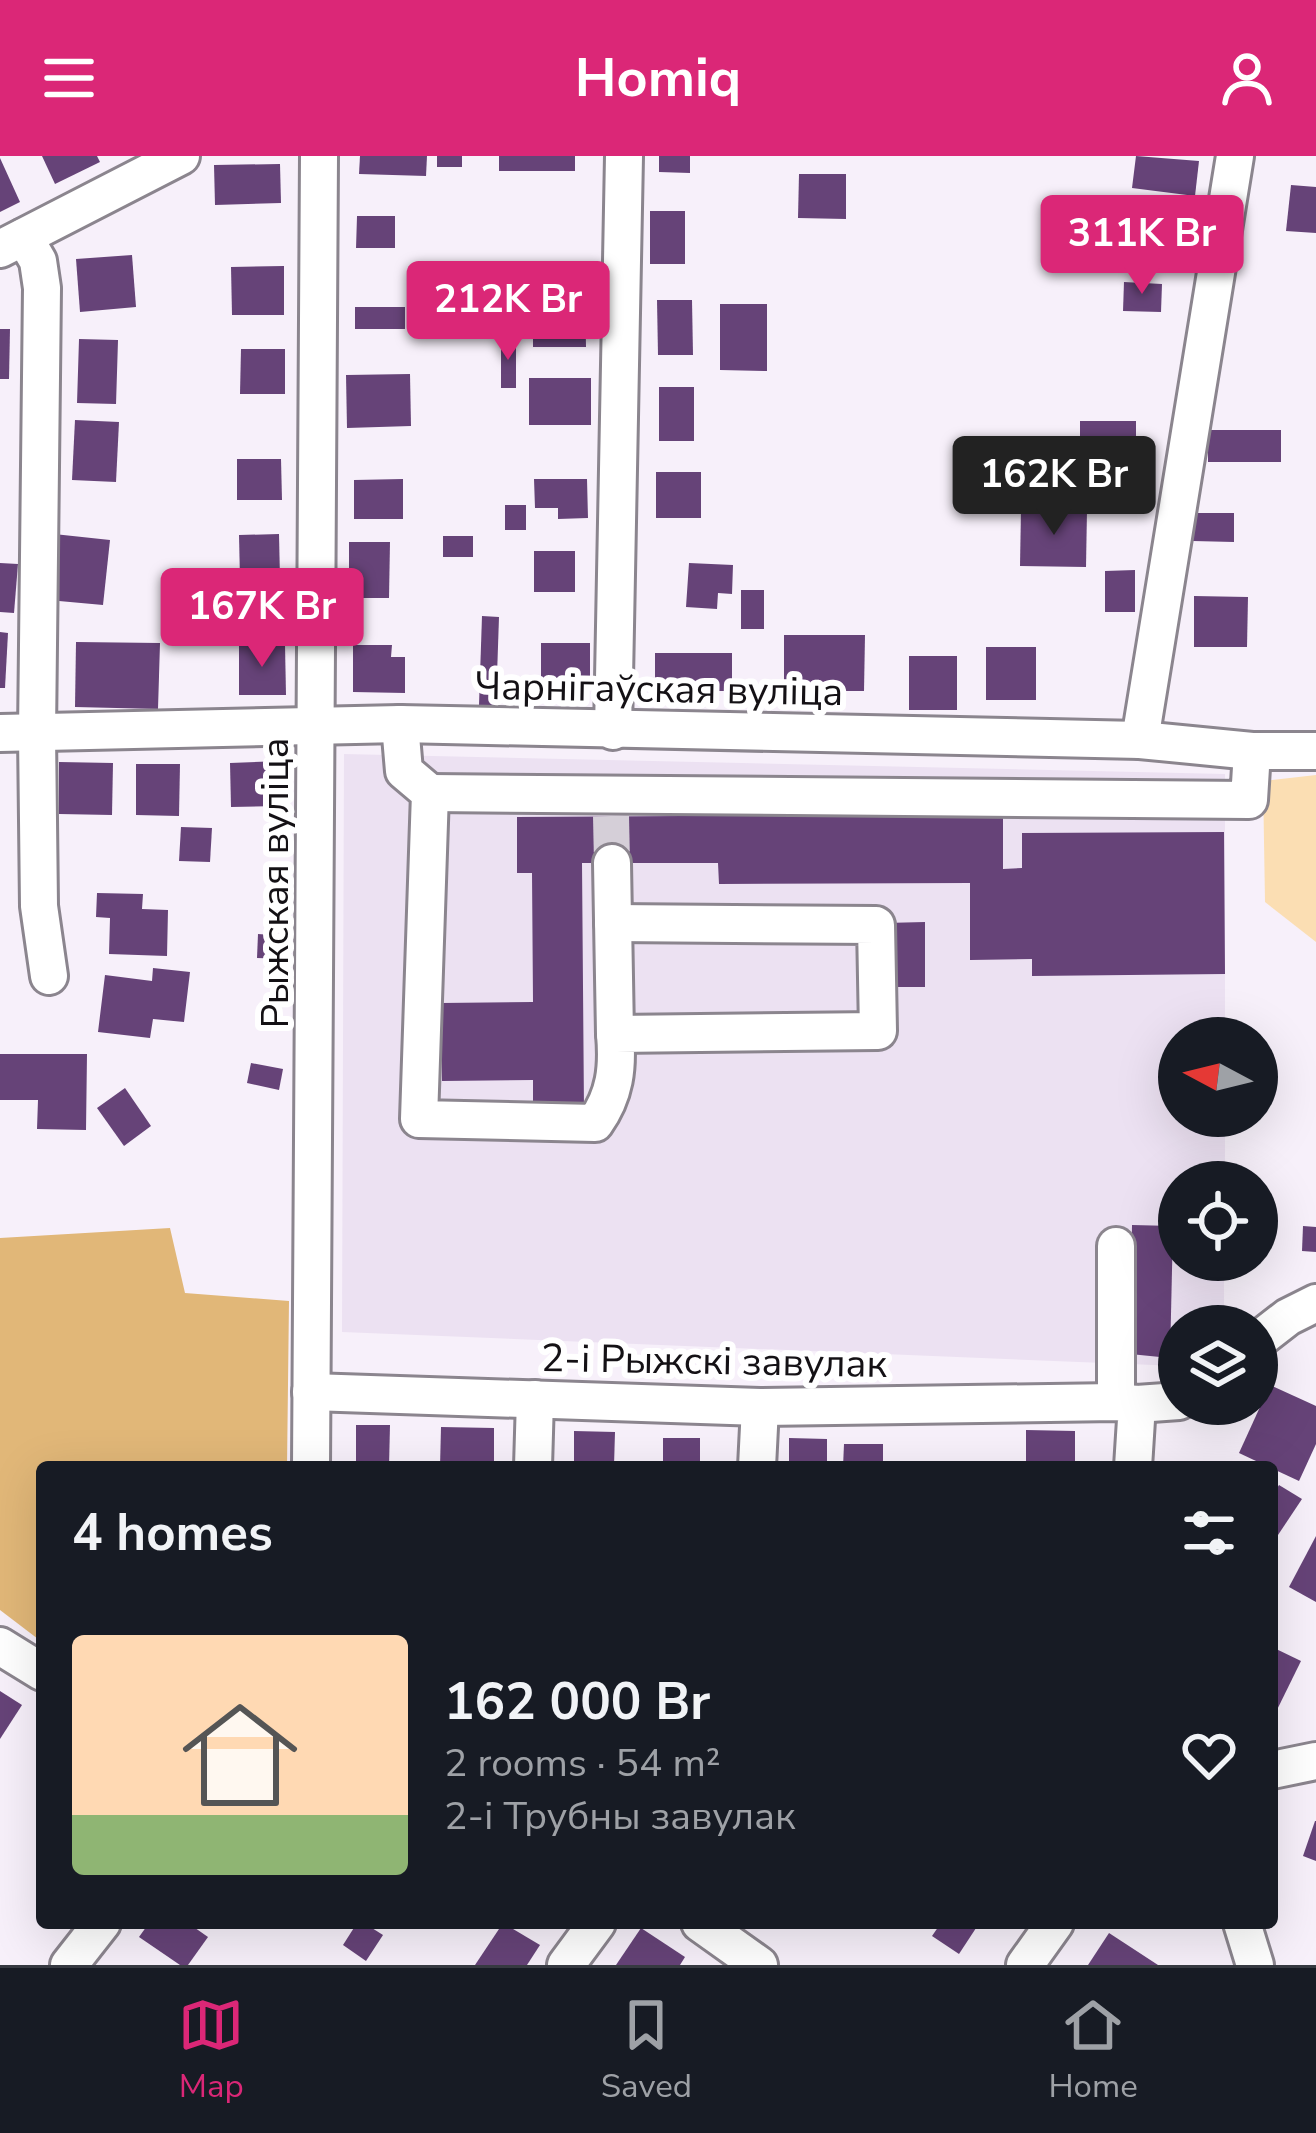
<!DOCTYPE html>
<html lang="en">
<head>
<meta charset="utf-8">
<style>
  body { margin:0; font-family:"Nunito Sans",sans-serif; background:#20242c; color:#f1f3f6; height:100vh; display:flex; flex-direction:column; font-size:45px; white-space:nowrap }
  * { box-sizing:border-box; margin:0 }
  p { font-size:39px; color:#9ea1a6 }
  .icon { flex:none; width:66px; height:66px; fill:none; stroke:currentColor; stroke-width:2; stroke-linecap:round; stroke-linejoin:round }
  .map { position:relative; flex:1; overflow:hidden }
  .sheet { position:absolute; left:36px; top:1305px; width:1242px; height:468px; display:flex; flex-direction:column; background:#171b24; border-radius:12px; box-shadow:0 12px 48px #0002 }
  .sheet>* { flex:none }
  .needle { width:78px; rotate:277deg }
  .buttons { position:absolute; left:1158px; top:861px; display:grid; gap:24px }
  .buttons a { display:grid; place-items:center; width:120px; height:120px; border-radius:50%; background:#171b24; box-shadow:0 12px 48px #0002; font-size:60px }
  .price { position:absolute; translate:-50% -102px; padding:0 27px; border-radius:12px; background:#db2777; color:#fff; font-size:39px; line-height:78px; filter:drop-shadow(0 3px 6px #0008) }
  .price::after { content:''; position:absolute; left:50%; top:72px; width:36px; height:27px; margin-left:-18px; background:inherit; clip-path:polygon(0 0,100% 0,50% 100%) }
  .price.current { background:#222; color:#fff }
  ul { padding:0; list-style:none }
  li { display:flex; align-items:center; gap:36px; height:300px; padding:0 36px }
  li+li { border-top:3px solid #363941 }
  li span { display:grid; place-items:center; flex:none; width:336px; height:240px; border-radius:12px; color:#555 }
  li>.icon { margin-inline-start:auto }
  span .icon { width:144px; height:144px; fill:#fffc; stroke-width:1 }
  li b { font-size:51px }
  h2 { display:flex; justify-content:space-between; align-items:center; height:144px; padding:0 36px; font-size:51px }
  header { display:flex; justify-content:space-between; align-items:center; height:156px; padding:0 36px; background:#db2777; color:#fff; font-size:54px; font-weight:700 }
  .dock { display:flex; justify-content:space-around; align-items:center; height:168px; border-top:3px solid #363941; background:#171b24; font-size:33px; color:#9ea1a6 }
  .dock a { display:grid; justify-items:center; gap:6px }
  .dock .current { color:#db2777 }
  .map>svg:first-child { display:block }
  .built { fill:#ece1f2 }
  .green { fill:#fbdeb3 }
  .forest { fill:#e1b778 }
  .building { fill:#664378 }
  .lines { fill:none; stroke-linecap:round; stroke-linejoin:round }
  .minor-tunnel { stroke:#d5cfd8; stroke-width:36; stroke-dasharray:36 18; stroke-linecap:butt }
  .minor-casing { stroke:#8b858e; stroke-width:42 }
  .minor { stroke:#fff; stroke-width:36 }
  .labels { text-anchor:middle; stroke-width:12; stroke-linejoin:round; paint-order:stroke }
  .street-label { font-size:39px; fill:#141115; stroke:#fff }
</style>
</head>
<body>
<header><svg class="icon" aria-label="menu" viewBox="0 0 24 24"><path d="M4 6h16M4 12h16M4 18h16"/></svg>Homiq<svg class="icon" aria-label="person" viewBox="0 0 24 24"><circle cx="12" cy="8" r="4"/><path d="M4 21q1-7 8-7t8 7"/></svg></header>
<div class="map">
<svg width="1316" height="1809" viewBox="0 0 1316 1809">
  <rect width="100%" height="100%" fill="#f7f0fa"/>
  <path class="built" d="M344,598L1225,618V882H1179V960H1225V1026H1179V1104H1224V1170H1179V1210L342,1176Z"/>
  <path class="green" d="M1316,619V786L1265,746L1263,625Z"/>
  <path class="forest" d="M170,1072L185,1137L289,1145L287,1311H42V1486L0,1454V1082Z"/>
  <g class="building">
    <path d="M42,0H97L100,6L55,28Z"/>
    <path d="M360,0H427L426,20L359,18Z"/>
    <rect x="437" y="0" width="25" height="11"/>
    <rect x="499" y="0" width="76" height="15"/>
    <path d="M659,0H690V17L659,16Z"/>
    <path d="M1136,0L1199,5L1195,40L1132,32Z"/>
    <path d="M0,2L20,46L0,56Z"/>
    <path d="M280,8L281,47L215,49L214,9Z"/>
    <path d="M799,18H846V63L798,62Z"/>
    <path d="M1291,29L1316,31V77L1286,75Z"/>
    <rect x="650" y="55" width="35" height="53"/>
    <path d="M1106,59L1176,63L1173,110L1103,105Z"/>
    <path d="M357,60H395V92H356Z"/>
    <path d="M132,99L136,151L80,156L76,103Z"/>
    <path d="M284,110V159H232L231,111Z"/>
    <path d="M1124,126L1162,128L1161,156L1123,155Z"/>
    <path d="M585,143L586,191H533V144Z"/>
    <path d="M657,144H692L693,199H658Z"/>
    <path d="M720,148H767V215L720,214Z"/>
    <rect x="355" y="151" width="50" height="22"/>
    <path d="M0,173H10L9,223H0Z"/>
    <rect x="501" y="182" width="15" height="50"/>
    <path d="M79,183L118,184L116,248L77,247Z"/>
    <path d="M241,193H285V238H240Z"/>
    <path d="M410,218L411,270L347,272L346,219Z"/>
    <rect x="529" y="222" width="62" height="47"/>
    <rect x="659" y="231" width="35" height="54"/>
    <path d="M75,264L119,266L116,326L72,324Z"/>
    <rect x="1080" y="265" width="56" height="23"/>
    <rect x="1208" y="274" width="73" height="32"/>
    <path d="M237,303H281L282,344H237Z"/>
    <rect x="656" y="316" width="45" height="46"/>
    <path d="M403,323V363H354V324Z"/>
    <path d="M534,323H587L588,362L558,363V352H535Z"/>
    <rect x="505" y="349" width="21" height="25"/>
    <path d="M1021,353L1087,354L1086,411L1020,410Z"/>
    <path d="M1194,357H1234V386L1193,385Z"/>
    <path d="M54,378L110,384L103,449L48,444Z"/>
    <path d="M279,378L280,423L240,424L239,379Z"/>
    <rect x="443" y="380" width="30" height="21"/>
    <path d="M349,386H390L389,442H349Z"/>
    <rect x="534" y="395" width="41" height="41"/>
    <path d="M0,407L18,408L14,457L0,456Z"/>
    <path d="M689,407L733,409L732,438L718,437L717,453L686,451Z"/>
    <path d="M1135,414V456H1105V415Z"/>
    <rect x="741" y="434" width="23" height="39"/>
    <path d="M1194,440L1248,441L1247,491H1194Z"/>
    <path d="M482,460L499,461L496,549H479Z"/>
    <path d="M0,476L8,477L5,532H0Z"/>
    <path d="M784,479H865L864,535H784Z"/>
    <path d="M76,486L160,487L158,553L75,551Z"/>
    <rect x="541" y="487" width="49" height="45"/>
    <path d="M285,489L286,539H239V490Z"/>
    <path d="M353,489H392L391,501H405V537L353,536Z"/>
    <rect x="986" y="491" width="50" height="53"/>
    <rect x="655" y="497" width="77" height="38"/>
    <rect x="909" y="500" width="48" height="54"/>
    <path d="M280,605L281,650L231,651L230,607Z"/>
    <path d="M59,606L113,607L112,659L59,658Z"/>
    <path d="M136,608H180L179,660L136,659Z"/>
    <path d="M1003,658V713L1022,712V677L1224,676L1225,818L1032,820V803L970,804V727L719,728L718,707H582L584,955H533V924L442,925L441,847L533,846L532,717H517V661Z"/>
    <path d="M181,671L212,672L210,706L179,705Z"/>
    <path d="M97,737L143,738L142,753L168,754L167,800L109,798L110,762L96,761Z"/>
    <path d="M925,766V831H885V767Z"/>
    <path d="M258,778L286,780L285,803L257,802Z"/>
    <path d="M153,812L190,816L184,866L153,863L150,882L98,876L105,819L152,825Z"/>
    <path d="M0,898H87L86,974L37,973L38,944H0Z"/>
    <path d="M251,907L283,913L279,934L247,927Z"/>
    <path d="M125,932L151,970L124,990L97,952Z"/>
    <path d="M1132,1069L1173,1070L1170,1202L1130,1198Z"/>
    <path d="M1303,1070L1316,1071V1096L1302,1095Z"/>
    <path d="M1270,1229L1316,1250V1288L1299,1325L1239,1297Z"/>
    <path d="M356,1269H390L389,1311H356Z"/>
    <path d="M441,1271L494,1272V1311H440Z"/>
    <path d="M1026,1274L1075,1275V1311H1026Z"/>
    <path d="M574,1275L615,1276L614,1310H574Z"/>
    <path d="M663,1282H700V1310L663,1309Z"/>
    <path d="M789,1282L827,1283V1311H789Z"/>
    <path d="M844,1288H883V1311H843Z"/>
    <path d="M1279,1329L1302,1343L1278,1379L1272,1375V1340Z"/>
    <path d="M1316,1380V1446L1289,1431Z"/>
    <path d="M1272,1491L1301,1505L1272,1564Z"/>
    <path d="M0,1535L22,1549L0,1583Z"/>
    <path d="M1315,1665H1316V1705L1303,1700Z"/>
    <path d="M149,1767H188L208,1781L188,1809H180L139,1781Z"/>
    <path d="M357,1767H364L383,1779L366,1805L343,1789Z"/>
    <path d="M503,1767L540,1789L527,1809H475Z"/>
    <path d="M941,1767H975L978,1769L959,1798L932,1780Z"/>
    <path d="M641,1772L685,1801L680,1809H616Z"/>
    <path d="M1109,1777L1158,1809H1088Z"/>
  </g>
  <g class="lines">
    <path class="minor-tunnel" d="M611,660L612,707"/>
    <g class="minor-casing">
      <g id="minor">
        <path d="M24,81L38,105L42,132L37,578L39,750L49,820"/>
        <path d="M0,93L181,0"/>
        <path d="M400,568L404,615L430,637L419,963L595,967C615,939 618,912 615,878L878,875L876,769L613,767"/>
        <path d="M613,575L624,0"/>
        <path d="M0,577L400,568L1140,584L1252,595H1316"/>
        <path d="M1140,584L1235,0"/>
        <path d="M430,637L1249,644L1252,595"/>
        <path d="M612,707L615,878"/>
        <path d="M1116,1090V1246"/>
        <path d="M1257,1185L1288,1161L1316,1147"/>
        <path d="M311,1236L760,1251L1116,1246L1137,1248L1133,1311"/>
        <path d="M1137,1248L1179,1245"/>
        <path d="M311,1311L319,0"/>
        <path d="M533,1311L535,1243"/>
        <path d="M757,1311L760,1251"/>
        <path d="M0,1490L42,1516"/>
        <path d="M1272,1614L1316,1605"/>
        <path d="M700,1767L759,1809"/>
        <path d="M1242,1767L1255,1809"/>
        <path d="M69,1809L102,1767"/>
        <path d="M566,1809L597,1767"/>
        <path d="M1025,1809L1055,1767"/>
      </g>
    </g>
    <use href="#minor" class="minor"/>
  </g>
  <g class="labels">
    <g class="street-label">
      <text transform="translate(659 532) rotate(1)" y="14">Чарнігаўская вуліца</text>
      <text transform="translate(274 727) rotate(-90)" y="14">Рыжская вуліца</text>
      <text transform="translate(714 1204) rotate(1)" y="14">2-і Рыжскі завулак</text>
    </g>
  </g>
</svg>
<div class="buttons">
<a><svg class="needle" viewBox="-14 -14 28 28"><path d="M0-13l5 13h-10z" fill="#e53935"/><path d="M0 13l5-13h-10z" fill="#9ea1a6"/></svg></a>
<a><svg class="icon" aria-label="locate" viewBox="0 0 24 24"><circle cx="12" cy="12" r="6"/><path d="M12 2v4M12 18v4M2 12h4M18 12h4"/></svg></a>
<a><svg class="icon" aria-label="layers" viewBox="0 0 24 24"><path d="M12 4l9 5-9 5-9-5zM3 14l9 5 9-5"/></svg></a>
</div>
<b class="price" style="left:1142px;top:141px">311K Br</b>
<b class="price" style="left:508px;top:207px">212K Br</b>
<b class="price current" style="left:1054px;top:382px">162K Br</b>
<b class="price" style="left:262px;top:514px">167K Br</b>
<section class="sheet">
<h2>4 homes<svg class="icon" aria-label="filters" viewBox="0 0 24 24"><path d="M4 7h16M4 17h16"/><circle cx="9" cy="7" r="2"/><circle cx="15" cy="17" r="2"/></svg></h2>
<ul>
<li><span style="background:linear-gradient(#ffd9b3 75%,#8fb573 0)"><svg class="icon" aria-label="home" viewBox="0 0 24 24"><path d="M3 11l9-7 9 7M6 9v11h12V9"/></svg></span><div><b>162 000 Br</b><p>2 rooms · 54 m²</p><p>2-і Трубны завулак</p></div><svg class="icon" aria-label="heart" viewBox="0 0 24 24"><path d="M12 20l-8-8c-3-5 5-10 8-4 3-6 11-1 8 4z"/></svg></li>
</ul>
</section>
</div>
<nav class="dock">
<a class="current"><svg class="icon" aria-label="map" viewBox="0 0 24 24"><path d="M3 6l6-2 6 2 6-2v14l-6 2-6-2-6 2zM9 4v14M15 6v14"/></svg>Map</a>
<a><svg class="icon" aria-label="saved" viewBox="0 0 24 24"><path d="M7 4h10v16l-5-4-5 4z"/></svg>Saved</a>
<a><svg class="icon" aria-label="home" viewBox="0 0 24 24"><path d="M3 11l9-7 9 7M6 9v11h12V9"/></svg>Home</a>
</nav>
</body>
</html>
